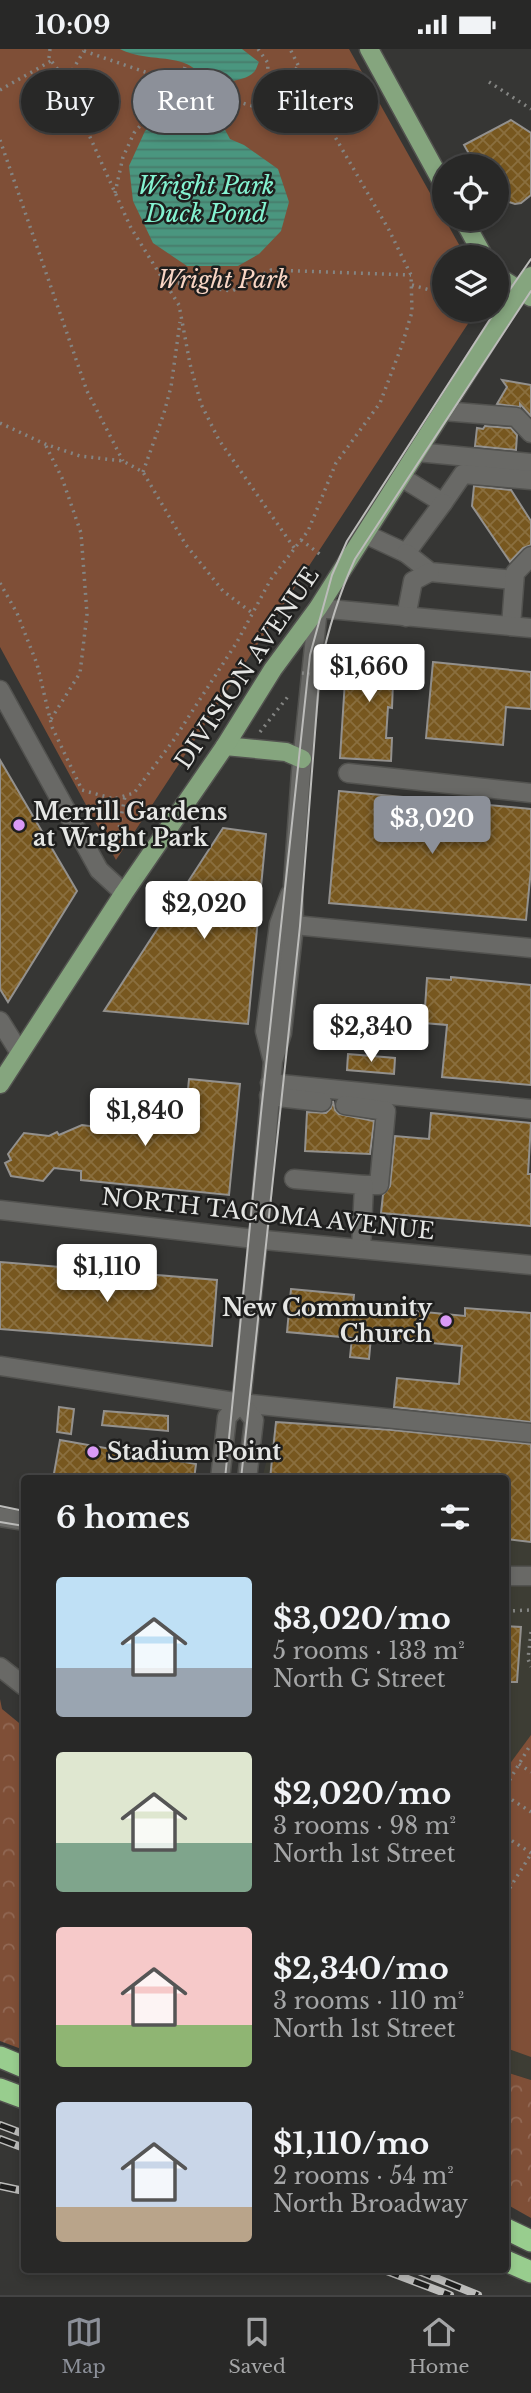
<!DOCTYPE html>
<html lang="en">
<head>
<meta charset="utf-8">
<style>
  body { margin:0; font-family:"Libre Baskerville",serif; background:#30302f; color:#f1f3f6; height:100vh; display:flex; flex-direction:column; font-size:26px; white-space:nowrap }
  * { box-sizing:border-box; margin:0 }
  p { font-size:23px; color:#a5a6a7 }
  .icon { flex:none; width:38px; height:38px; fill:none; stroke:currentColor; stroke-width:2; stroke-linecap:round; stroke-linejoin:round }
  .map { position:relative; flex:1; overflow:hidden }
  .details { position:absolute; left:21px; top:1426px; width:488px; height:798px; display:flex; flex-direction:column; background:#282827; border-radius:7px; box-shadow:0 4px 10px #0003,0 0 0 2px #444 }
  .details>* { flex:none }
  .banner { position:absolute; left:21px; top:21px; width:490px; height:63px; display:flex; gap:14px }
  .controls { position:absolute; left:432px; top:105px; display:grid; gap:14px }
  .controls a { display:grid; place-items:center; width:77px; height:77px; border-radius:50%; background:#282827; box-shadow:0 4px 10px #0003,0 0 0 2px #444; font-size:35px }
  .price { position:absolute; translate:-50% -60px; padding:0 16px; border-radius:7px; background:#fff; color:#222; font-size:23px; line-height:46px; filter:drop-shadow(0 2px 4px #0008) }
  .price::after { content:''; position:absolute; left:50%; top:42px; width:21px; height:16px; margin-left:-10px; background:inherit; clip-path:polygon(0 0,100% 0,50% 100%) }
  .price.active { background:#8c9099; color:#fff }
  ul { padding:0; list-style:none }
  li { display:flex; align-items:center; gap:21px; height:175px; padding:0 35px }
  li span { display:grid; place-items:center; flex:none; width:196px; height:140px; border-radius:7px; color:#555 }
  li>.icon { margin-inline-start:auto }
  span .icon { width:84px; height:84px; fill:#fffc; stroke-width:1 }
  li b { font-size:30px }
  h2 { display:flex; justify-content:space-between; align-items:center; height:84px; padding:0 35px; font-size:30px }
  .pill { padding:0 24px; border-radius:32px; background:#282827; box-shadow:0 4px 10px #0003,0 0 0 2px #444; font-size:24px; line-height:63px }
  .pill.active { background:#8c9099; color:#fff }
  .status { display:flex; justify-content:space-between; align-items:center; height:49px; padding:0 35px; background:#282827; direction:ltr }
  .status svg { height:19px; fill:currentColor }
  .menu { display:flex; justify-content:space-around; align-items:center; height:98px; border-top:2px solid #444; background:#282827; font-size:19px; color:#a5a6a7 }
  .menu a { display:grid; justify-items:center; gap:4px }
  .menu .active { color:#8c9099 }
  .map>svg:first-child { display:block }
  .built { fill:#3d3d34 }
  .green { fill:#7f4f37 }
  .forest { fill:url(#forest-crowns) }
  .water { fill:url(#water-rules) }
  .building { fill:url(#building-cross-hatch); stroke:#93918e; stroke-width:2 }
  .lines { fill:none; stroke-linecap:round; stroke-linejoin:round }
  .minor-casing { stroke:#52524f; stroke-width:21 }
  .major-casing { stroke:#52524f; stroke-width:21 }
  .highway-casing { stroke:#52524f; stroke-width:24 }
  .path { stroke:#848583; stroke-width:3.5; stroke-dasharray:2 5; stroke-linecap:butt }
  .minor { stroke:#696966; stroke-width:18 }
  .major { stroke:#85a57e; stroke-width:18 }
  .highway { stroke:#98cd8e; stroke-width:21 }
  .tram { stroke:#bcbcba; stroke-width:2 }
  .rail-casing { stroke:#bcbcba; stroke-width:8 }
  .rail { stroke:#1e1e1d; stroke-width:5; stroke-dasharray:16; stroke-linecap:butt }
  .path-bridge { stroke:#848583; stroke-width:3.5; stroke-dasharray:2 5; stroke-linecap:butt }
  .poi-dot { fill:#da9af6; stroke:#1e1e1d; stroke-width:2.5 }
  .labels { text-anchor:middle; stroke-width:5; stroke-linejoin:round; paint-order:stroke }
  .park-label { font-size:23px; font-style:italic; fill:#f8d5c4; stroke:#1e1e1d }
  .street-label { font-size:23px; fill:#e5e6e4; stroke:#1e1e1d }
  .poi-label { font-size:23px; font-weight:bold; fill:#e5e6e4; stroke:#1e1e1d; text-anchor:start }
  .water-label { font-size:24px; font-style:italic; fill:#84f3d1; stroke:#1e1e1d }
</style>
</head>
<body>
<div class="status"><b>10:09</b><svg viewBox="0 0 49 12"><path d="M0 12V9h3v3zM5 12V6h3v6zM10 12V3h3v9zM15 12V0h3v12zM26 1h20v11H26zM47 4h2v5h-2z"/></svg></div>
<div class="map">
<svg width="531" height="2246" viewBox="0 0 531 2246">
  <defs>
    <pattern id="forest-crowns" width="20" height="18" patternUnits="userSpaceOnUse" patternTransform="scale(1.75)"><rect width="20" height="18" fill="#7f4f37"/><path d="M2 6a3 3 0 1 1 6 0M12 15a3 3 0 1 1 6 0" fill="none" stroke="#916854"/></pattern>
    <pattern id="water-rules" width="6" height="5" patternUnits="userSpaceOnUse" patternTransform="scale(1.75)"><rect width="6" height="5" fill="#4a967f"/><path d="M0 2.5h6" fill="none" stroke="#487a6a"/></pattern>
    <pattern id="building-cross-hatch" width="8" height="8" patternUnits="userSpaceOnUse" patternTransform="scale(1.75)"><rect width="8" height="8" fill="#77571f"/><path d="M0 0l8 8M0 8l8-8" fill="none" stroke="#8a6f3f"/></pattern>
  </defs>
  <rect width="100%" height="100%" fill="#363634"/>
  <path class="built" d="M276,1373L531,1394V2031L506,2023V1430H262Z"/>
  <g class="green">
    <path d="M0,0H349L466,208H444V261H477L116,811L0,598Z"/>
    <path d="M531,1686V2008L506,1999V1720Z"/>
  </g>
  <g class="forest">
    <path d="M0,1650L2,1660L24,1678V2001L0,1992Z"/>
    <path d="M506,2023L531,2031V2169L506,2155Z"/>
  </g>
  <path class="water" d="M120,0H242L259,13C257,16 257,20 254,23C240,38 208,24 216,59C218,70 225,80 230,90L244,96L278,120L289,153L281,182L259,205L238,217H187L153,194L133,152L129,117L145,82L172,57L196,49L206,34C189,0 152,16 120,0Z"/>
  <g class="building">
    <path d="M511,71L531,84V146L521,154L515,155L506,152L497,139V117H476L464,96Z"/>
    <path d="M502,331L531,336V367L520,355V358L497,355L507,338Z"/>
    <path d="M485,377L511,379L517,386L516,401L475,397L477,379L483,380Z"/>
    <path d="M474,437L511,441L531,472V496L523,499L510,513L472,457Z"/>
    <path d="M347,601L404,605L401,634L393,633L392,659L388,658L386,689H392L391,712L340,709Z"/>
    <path d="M433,613L531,623V660L506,658L503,696L426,689Z"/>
    <path d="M0,711L77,842L8,953L0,940Z"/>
    <path d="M339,742L531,760V820L526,871L329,854Z"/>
    <path d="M223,779L266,785L248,975L104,962Z"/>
    <path d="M451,928L531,936V1036L442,1028L447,976L424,974L427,929L451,931Z"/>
    <path d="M348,1005L395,1009L394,1025L347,1021Z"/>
    <path d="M189,1030L240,1035L229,1146L81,1131V1122L54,1119L43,1132L11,1127L5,1114L11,1111L8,1105L24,1084L49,1087L57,1083L59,1086L82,1076L149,1085L150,1080L184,1083Z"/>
    <path d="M333,1052L335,1061L339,1065L374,1072L370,1105L305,1102L307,1063L326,1064L331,1059Z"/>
    <path d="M431,1064L531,1074L528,1125H531V1177L381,1164L383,1146L390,1137L395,1087L429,1090Z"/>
    <path d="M0,1213L217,1231L212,1297L0,1280Z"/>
    <path d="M291,1240L354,1246L353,1256L465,1267V1259L531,1264V1373L394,1358L397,1329L459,1335L462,1297L371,1288L369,1310L350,1308L352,1289L287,1283Z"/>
    <path d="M59,1358L74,1360L71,1385L57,1383Z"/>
    <path d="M104,1362L168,1367V1382L102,1376Z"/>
    <path d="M276,1373L392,1381L531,1395V1493L506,1490V1430H270Z"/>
    <path d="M60,1391L196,1415L194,1430H53Z"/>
    <path d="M506,1577L521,1578L517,1633H506Z"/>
  </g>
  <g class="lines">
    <g class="minor-casing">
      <g id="minor">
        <path d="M443,362L516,368L531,384"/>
        <path d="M417,403L531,414"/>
        <path d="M401,428L443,454L463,425L531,431"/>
        <path d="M365,485L406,504L443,454"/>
        <path d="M406,504L430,523L514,531"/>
        <path d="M406,568L413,532L430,523"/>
        <path d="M511,577L515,524L531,507"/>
        <path d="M0,641L99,821L124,844"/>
        <path d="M348,724L531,744"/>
        <path d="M294,876L531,899"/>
        <path d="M0,972L20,1004"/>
        <path d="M272,1009L265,982L279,875L290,845"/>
        <path d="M270,1034L531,1060"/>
        <path d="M269,1047L322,1053"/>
        <path d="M345,1056L386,1062L379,1136H364"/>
        <path d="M294,1130L364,1136L361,1200"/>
        <path d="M0,1161L264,1191L531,1216"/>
        <path d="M0,1317L241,1354L531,1384"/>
        <path d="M241,1354L254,1371L247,1430"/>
        <path d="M220,1430L227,1368L241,1354L258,1190L273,1012L282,984L294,876L293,835L301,723L318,559L531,579"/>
        <path d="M0,1468L24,1472"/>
        <path d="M506,1527H531"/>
        <path d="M0,1618L24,1637"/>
      </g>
    </g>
    <g class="major-casing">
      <g id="major">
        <path d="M369,0L444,137"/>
        <path d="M463,170L484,208"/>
        <path d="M497,227L531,248"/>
        <path d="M225,697L286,703L302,710"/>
        <path d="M0,1035L124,844L225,697L273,620L318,559L503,267L531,227"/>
      </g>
    </g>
    <g class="highway-casing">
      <g id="highway">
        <path d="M0,2008L24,2018"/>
        <path d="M0,2040L24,2049"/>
        <path d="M506,2180L531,2192"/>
        <path d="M506,2212L531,2223"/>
      </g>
    </g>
    <g class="path">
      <path d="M50,0L49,9L62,26L131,179L179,256L190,315L201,355L219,391L295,500"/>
      <path d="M258,0L268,14L266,61"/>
      <path d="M84,2L180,35L331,81"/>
      <path d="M65,33L84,2"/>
      <path d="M489,33L531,60"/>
      <path d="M0,41L51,12"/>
      <path d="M274,64L298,16"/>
      <path d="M0,91L87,342L123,412"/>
      <path d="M115,144L123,108L134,84L158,56L180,35L185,18"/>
      <path d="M164,232L232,242L271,221L411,226"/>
      <path d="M412,236L444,245"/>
      <path d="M0,374L45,395L80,407L123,412L143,423L186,496L223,542L251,563"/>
      <path d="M46,397L62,429L81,484L87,565L80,624L51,670"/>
      <path d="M143,423L164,364L171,338L180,273"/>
      <path d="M301,491L321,506"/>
      <path d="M0,534L17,564L37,615L52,678L82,741L114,750L134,744L173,692L237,593L271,530L308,482L336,414L380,354L402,296L412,263L411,226L389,181L331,81L290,0"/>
      <path d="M330,626H340"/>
      <path d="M260,683L290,645"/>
      <path d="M118,785L125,747"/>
      <path d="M506,1562L531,1561"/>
      <path d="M531,1583L528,1610L531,1618"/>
      <path d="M519,1715L531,1723"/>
      <path d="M506,1737L531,1695"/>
      <path d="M506,1747L531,1763"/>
      <path d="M506,1788L531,1804"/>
      <path d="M506,1830L512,1834"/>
      <path d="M506,1845L531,1805"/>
    </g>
    <use href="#minor" class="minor"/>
    <use href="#major" class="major"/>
    <use href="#highway" class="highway"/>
    <g class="tram">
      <path d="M497,259L531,210"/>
      <path d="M225,1430L261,1064L310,606L332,526L347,492L496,261"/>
      <path d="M241,1430L300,877L320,619C328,581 339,545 355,510L531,242"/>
      <path d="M0,1457L24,1462"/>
      <path d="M0,1473L24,1477"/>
    </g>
    <g class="rail-casing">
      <g id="rail">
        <path d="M0,2076L24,2085"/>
        <path d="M0,2090L24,2099"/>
        <path d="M0,2137L24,2142"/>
        <path d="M384,2221L450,2246"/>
        <path d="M416,2221L478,2246"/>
      </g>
    </g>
    <use href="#rail" class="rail"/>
    <path class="path-bridge" d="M302,624L310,625"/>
  </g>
  <g class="poi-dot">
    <circle cx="19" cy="776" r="7"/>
    <circle cx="446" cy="1272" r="7"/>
    <circle cx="93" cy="1403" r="7"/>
  </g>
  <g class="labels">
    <g class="park-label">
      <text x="223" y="239">Wright Park</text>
    </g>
    <g class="street-label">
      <text transform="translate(247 619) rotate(-56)" y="8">DIVISION AVENUE</text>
      <text transform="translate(268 1165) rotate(6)" y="8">NORTH TACOMA AVENUE</text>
    </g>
    <g class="poi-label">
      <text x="33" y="771">Merrill Gardens<tspan x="33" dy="26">at Wright Park</tspan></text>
      <text x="432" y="1267" text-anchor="end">New Community<tspan x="432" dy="26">Church</tspan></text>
      <text x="107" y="1411">Stadium Point</text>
    </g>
    <g class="water-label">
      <text x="206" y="145">Wright Park<tspan x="206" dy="28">Duck Pond</tspan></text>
    </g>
  </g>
</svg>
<div class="controls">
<a><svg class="icon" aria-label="locate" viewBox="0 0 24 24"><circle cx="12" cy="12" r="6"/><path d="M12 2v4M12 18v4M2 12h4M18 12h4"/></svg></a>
<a><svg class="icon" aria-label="layers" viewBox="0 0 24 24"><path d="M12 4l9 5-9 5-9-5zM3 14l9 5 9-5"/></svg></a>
</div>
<b class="price" style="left:369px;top:655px">$1,660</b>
<b class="price active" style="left:432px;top:807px">$3,020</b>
<b class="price" style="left:204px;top:892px">$2,020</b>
<b class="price" style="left:371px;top:1015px">$2,340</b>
<b class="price" style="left:145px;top:1099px">$1,840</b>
<b class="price" style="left:107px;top:1255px">$1,110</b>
<div class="banner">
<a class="pill">Buy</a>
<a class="pill active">Rent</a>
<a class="pill">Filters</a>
</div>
<section class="details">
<h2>6 homes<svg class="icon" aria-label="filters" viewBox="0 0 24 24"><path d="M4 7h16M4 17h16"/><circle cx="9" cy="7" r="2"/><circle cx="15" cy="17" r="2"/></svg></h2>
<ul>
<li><span style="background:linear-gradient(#bfe0f5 65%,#9aa5b1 0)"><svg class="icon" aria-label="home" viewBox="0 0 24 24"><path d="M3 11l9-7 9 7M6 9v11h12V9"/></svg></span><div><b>$3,020/mo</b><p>5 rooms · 133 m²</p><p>North G Street</p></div></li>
<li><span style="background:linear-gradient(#dfe7d0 65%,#7fa58c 0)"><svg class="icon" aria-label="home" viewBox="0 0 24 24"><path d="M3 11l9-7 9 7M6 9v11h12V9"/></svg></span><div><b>$2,020/mo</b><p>3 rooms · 98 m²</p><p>North 1st Street</p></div></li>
<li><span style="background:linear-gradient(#f6c9c9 70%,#8fb573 0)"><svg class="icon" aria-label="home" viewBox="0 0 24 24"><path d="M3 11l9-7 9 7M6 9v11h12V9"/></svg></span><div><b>$2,340/mo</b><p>3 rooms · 110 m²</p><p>North 1st Street</p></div></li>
<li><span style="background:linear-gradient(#c9d6e8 75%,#b9a48a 0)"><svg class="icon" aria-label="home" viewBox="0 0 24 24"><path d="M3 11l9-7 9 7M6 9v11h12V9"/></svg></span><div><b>$1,110/mo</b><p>2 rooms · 54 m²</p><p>North Broadway</p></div></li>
</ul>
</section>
</div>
<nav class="menu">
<a class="active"><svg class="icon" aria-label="map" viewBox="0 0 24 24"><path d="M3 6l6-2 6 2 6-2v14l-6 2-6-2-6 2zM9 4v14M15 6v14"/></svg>Map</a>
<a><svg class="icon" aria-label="saved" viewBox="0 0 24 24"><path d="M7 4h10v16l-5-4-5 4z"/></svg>Saved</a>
<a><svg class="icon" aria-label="home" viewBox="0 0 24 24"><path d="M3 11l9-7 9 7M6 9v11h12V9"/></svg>Home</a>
</nav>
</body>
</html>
